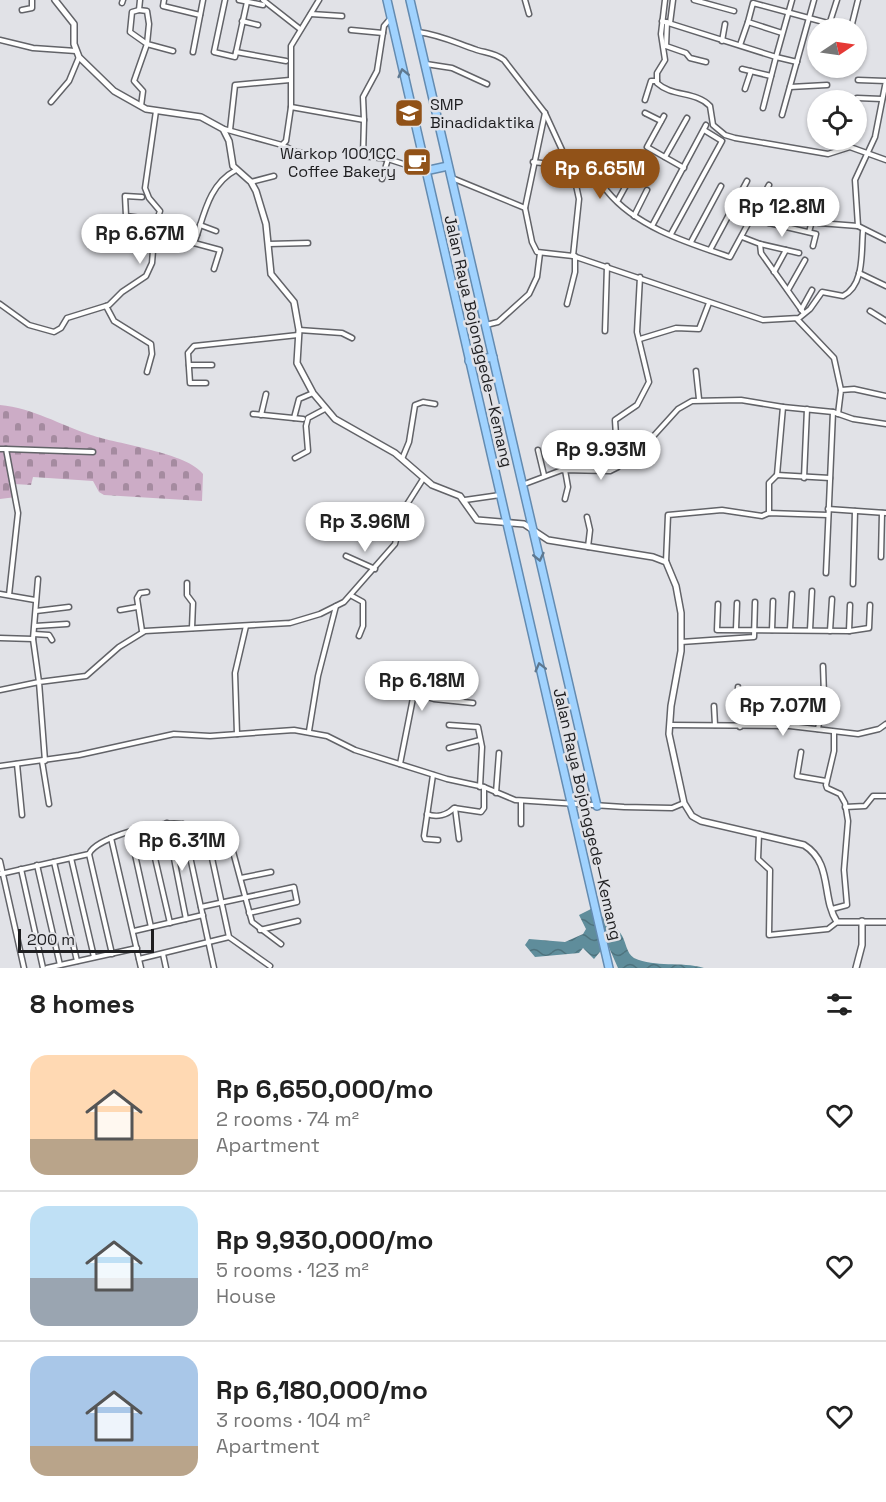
<!DOCTYPE html>
<html lang="en">
<head>
<meta charset="utf-8">
<style>
  body { margin:0; font-family:"Space Grotesk",sans-serif; background:#f6f6f6; color:#222; height:100vh; display:flex; flex-direction:column; font-size:22px; white-space:nowrap }
  * { box-sizing:border-box; margin:0 }
  p { font-size:20px; color:#767676 }
  .icon { flex:none; width:33px; height:33px; fill:none; stroke:currentColor; stroke-width:2; stroke-linecap:round; stroke-linejoin:round }
  .map { position:relative; height:968px; overflow:hidden }
  .side { display:flex; flex-direction:column; background:#fff; flex:1 }
  .side>* { flex:none }
  .needle { width:39px; rotate:77deg }
  .tools { position:absolute; left:807px; top:18px; display:grid; gap:12px }
  .tools a { display:grid; place-items:center; width:60px; height:60px; border-radius:50%; background:#fff; box-shadow:0 2px 4px #0004; font-size:30px }
  .scale { position:absolute; left:18px; bottom:15px; width:136px; box-sizing:border-box; padding-left:6px; border:3px solid #1e1e20; border-top:0; font-size:16px; line-height:21px; white-space:nowrap; color:#1e1e20; -webkit-text-stroke:4px #e1e2e7; paint-order:stroke }
  .price { position:absolute; translate:-50% -51px; padding:0 14px; border-radius:21px; background:#fff; color:#222; font-size:20px; line-height:39px; filter:drop-shadow(0 2px 3px #0008) }
  .price::after { content:''; position:absolute; left:50%; top:36px; width:18px; height:14px; margin-left:-9px; background:inherit; clip-path:polygon(0 0,100% 0,50% 100%) }
  .price.selected { background:#915218; color:#fff }
  ul { padding:0; list-style:none }
  li { display:flex; align-items:center; gap:18px; height:150px; padding:0 30px }
  li+li { border-top:2px solid #e0e0e0 }
  li span { display:grid; place-items:center; flex:none; width:168px; height:120px; border-radius:18px; color:#555 }
  li>.icon { margin-inline-start:auto }
  span .icon { width:72px; height:72px; fill:#fffc; stroke-width:1 }
  li b { font-size:26px }
  h2 { display:flex; justify-content:space-between; align-items:center; height:72px; padding:0 30px; font-size:26px }
  .map>svg:first-child { display:block }
  .cemetery { fill:url(#cemetery-stones) }
  .water { fill:url(#water-waves) }
  .lines { fill:none; stroke-linecap:round; stroke-linejoin:round }
  .minor-casing { stroke:#626368; stroke-width:7 }
  .tertiary-casing { stroke:#626368; stroke-width:8 }
  .trunk-casing { stroke:#648bb0; stroke-width:10 }
  .minor { stroke:#fff; stroke-width:4 }
  .tertiary { stroke:#fff; stroke-width:5 }
  .trunk { stroke:#a0d2fe; stroke-width:7 }
  .oneway { stroke:#5f788f }
  .labels { text-anchor:middle; stroke-width:5; stroke-linejoin:round; paint-order:stroke }
  .poi-label { font-size:16px; fill:#1e1e20; stroke:#e1e2e7; text-anchor:start }
  .street-label { font-size:16px; fill:#1e1e20; stroke:#e1e2e7 }
</style>
</head>
<body>
<div class="map">
<svg width="886" height="968" viewBox="0 0 886 968">
  <defs>
    <pattern id="cemetery-stones" width="16" height="16" patternUnits="userSpaceOnUse" patternTransform="scale(1.5)"><rect width="16" height="16" fill="#ccacc6"/><path d="M2 7V4a2 2 0 0 1 4 0v3zM10 15v-3a2 2 0 0 1 4 0v3z" fill="#a58ba0"/></pattern>
    <pattern id="water-waves" width="16" height="10" patternUnits="userSpaceOnUse" patternTransform="scale(1.5)"><rect width="16" height="10" fill="#5f8d9b"/><path d="M0 5q4-4 8 0t8 0" fill="none" stroke="#4e737e"/></pattern>
  </defs>
  <rect width="100%" height="100%" fill="#e1e2e7"/>
  <path class="cemetery" d="M0,405C33,408 60,425 91,435C117,444 188,453 203,474L202,501L104,495L99,492L93,481L33,477L31,485L14,484L16,497L0,499Z"/>
  <g class="water">
    <path d="M591,909H597L604,947L594,959L583,948L579,953L535,957L525,945L529,939L565,942L583,934L586,929L579,915Z"/>
    <path d="M600,915C606,918 617,927 621,934C626,941 626,953 634,958C656,968 680,961 704,968H618L607,943Z"/>
  </g>
  <g class="lines">
    <g class="minor-casing">
      <g id="minor">
        <path d="M140,0L139,10L147,11L149,24L147,44L173,51"/>
        <path d="M164,0L163,6L200,15"/>
        <path d="M225,0L214,52L235,57L247,2"/>
        <path d="M239,0L263,5"/>
        <path d="M263,0L300,29"/>
        <path d="M525,0L529,14"/>
        <path d="M665,0L661,34L665,60L657,73V83C672,97 696,91 710,106L713,125L725,135L735,138L828,154L850,147L886,160"/>
        <path d="M694,0L734,11"/>
        <path d="M122,3L123,0"/>
        <path d="M22,10L32,8V0"/>
        <path d="M139,10L132,12L130,32L147,44L134,81L143,91L141,106"/>
        <path d="M311,14L342,16"/>
        <path d="M242,21L258,25"/>
        <path d="M662,21L776,57L792,0"/>
        <path d="M667,22L666,46L686,53L690,58L706,62"/>
        <path d="M670,23L673,0"/>
        <path d="M828,28L837,0"/>
        <path d="M851,28L858,0"/>
        <path d="M351,30L383,33"/>
        <path d="M418,32C441,35 456,43 477,50C487,53 495,53 504,60L545,113L574,176L615,157"/>
        <path d="M782,33L748,22L753,3L846,28"/>
        <path d="M0,40L33,48L76,51"/>
        <path d="M722,41L725,24"/>
        <path d="M740,45L748,22"/>
        <path d="M193,52L203,0"/>
        <path d="M236,52L286,61"/>
        <path d="M426,64L452,68L487,84"/>
        <path d="M742,69L771,76"/>
        <path d="M790,87L827,85"/>
        <path d="M745,89L751,71"/>
        <path d="M857,98L882,99"/>
        <path d="M645,100L651,81H657"/>
        <path d="M51,102L69,81L79,57"/>
        <path d="M291,107V46L319,0"/>
        <path d="M763,108L776,57L797,62"/>
        <path d="M545,113L525,208L532,242L537,252L573,256L579,199L574,176"/>
        <path d="M645,113L661,121"/>
        <path d="M782,115L814,0"/>
        <path d="M664,116L647,147L684,168"/>
        <path d="M364,120L363,97L377,71L384,26L390,19"/>
        <path d="M224,129L282,145L286,141L291,107L364,120L363,156L388,159L425,171"/>
        <path d="M230,130L235,85L290,80"/>
        <path d="M282,145L296,152L306,153"/>
        <path d="M665,157L687,118"/>
        <path d="M533,162L568,166"/>
        <path d="M593,166C597,174 601,184 607,191C636,227 688,243 730,257L769,185"/>
        <path d="M452,178L525,208"/>
        <path d="M382,179L388,159"/>
        <path d="M251,182L274,176"/>
        <path d="M603,183L614,163"/>
        <path d="M142,197L125,196L126,216L156,220"/>
        <path d="M618,200L629,180"/>
        <path d="M634,216L647,190"/>
        <path d="M752,219L816,234L813,246"/>
        <path d="M163,222L197,235C205,210 211,183 236,170"/>
        <path d="M769,223L771,211"/>
        <path d="M819,223L858,226L886,240"/>
        <path d="M200,225L216,231"/>
        <path d="M652,226L706,125"/>
        <path d="M858,226L855,180L875,137L886,81L858,80"/>
        <path d="M789,227L791,216"/>
        <path d="M809,232L812,221"/>
        <path d="M671,234L722,141L704,130"/>
        <path d="M197,235L194,243L220,250L214,269"/>
        <path d="M742,237L760,244L761,253L803,312"/>
        <path d="M691,242L721,186"/>
        <path d="M269,244L308,243"/>
        <path d="M760,244L799,253"/>
        <path d="M710,250L747,181"/>
        <path d="M573,256L763,320L799,318L810,309L822,292L843,296C865,285 861,251 863,231"/>
        <path d="M774,272L786,250"/>
        <path d="M859,273L886,286"/>
        <path d="M788,290L805,260"/>
        <path d="M0,304L29,325L54,332L61,328L67,318L109,305L122,292L146,276L152,263L155,226L160,211L149,198L145,188L156,111"/>
        <path d="M567,304L575,272V256"/>
        <path d="M106,306L114,321L151,344L152,354L147,372"/>
        <path d="M801,310L812,290"/>
        <path d="M870,311L886,321"/>
        <path d="M797,319L834,358L841,390"/>
        <path d="M486,325L498,322L529,294L537,277L540,253"/>
        <path d="M299,330L342,333L352,338"/>
        <path d="M605,331L607,266"/>
        <path d="M640,339L676,328L699,329L709,303"/>
        <path d="M189,365H212"/>
        <path d="M696,371L699,399"/>
        <path d="M206,383H190L188,353L194,346L298,335"/>
        <path d="M253,414L303,419"/>
        <path d="M838,414L841,390L854,389L886,396"/>
        <path d="M261,415L266,394"/>
        <path d="M294,418L299,399L313,393"/>
        <path d="M0,449H6L18,513L9,595"/>
        <path d="M6,449L93,452"/>
        <path d="M538,450L544,475"/>
        <path d="M619,456L649,441L678,409L692,401L741,400L783,407"/>
        <path d="M295,458L308,451L306,426L308,418L325,409"/>
        <path d="M402,459L409,442L415,405L423,402L435,404"/>
        <path d="M565,470L568,487L565,499"/>
        <path d="M777,475L830,478"/>
        <path d="M804,478L807,409"/>
        <path d="M522,485L562,470L610,471L618,467L615,420L637,405L649,382L637,332L640,277"/>
        <path d="M465,500L500,495"/>
        <path d="M828,509L886,513"/>
        <path d="M769,513V483L777,475L783,407L833,412L853,419L886,424"/>
        <path d="M587,517L590,530L588,547"/>
        <path d="M346,556L375,569"/>
        <path d="M881,557L882,513"/>
        <path d="M666,562L668,515L722,510L762,516L769,513L828,515"/>
        <path d="M826,573L833,412"/>
        <path d="M187,583V595L193,603L192,628"/>
        <path d="M853,584L855,511"/>
        <path d="M0,594L35,600"/>
        <path d="M352,596L363,602V626L359,636"/>
        <path d="M718,604L717,630L849,631L869,628L870,605"/>
        <path d="M120,610L137,607"/>
        <path d="M36,611L69,607"/>
        <path d="M35,626L67,624"/>
        <path d="M736,629L737,603"/>
        <path d="M790,629L792,594"/>
        <path d="M772,630L773,601"/>
        <path d="M810,630L812,591"/>
        <path d="M142,631L137,598L140,593L147,592"/>
        <path d="M830,631L832,599"/>
        <path d="M849,631L850,605"/>
        <path d="M34,634L49,635L52,640"/>
        <path d="M0,638L33,639"/>
        <path d="M681,642L754,637L755,602"/>
        <path d="M387,687L414,693"/>
        <path d="M738,687L740,727"/>
        <path d="M0,690L39,682L33,639L38,579"/>
        <path d="M779,694V726"/>
        <path d="M714,706L715,725"/>
        <path d="M449,725L478,727L482,747L480,787"/>
        <path d="M670,725L790,726L858,734L879,729L886,724"/>
        <path d="M818,729L824,695L823,666"/>
        <path d="M309,731L318,676L336,606"/>
        <path d="M237,734L235,673L246,626"/>
        <path d="M449,748L480,740"/>
        <path d="M801,752L797,776L826,781"/>
        <path d="M42,761L49,804"/>
        <path d="M45,761L39,682L86,676L119,647L145,631L290,623L320,614L344,602L395,544L404,509L423,479"/>
        <path d="M17,764L22,815"/>
        <path d="M400,764L414,693L434,699L473,703"/>
        <path d="M0,766L79,755L174,734L210,736L294,730L327,736L355,750L447,779L484,787L515,800L624,807L672,808L684,803"/>
        <path d="M433,775L424,836L425,839L438,840"/>
        <path d="M496,793L499,753"/>
        <path d="M845,807L865,806L873,796H886"/>
        <path d="M455,808L459,839"/>
        <path d="M427,814C437,818 447,815 454,808L481,812L484,808V787"/>
        <path d="M167,823L186,919"/>
        <path d="M183,824L214,968"/>
        <path d="M521,824V801"/>
        <path d="M148,828L170,923"/>
        <path d="M130,832L151,927"/>
        <path d="M759,834L758,859L770,870L769,935L828,929L837,922"/>
        <path d="M207,835L229,937L270,966"/>
        <path d="M111,838L141,968"/>
        <path d="M89,854L112,954"/>
        <path d="M71,858L94,957"/>
        <path d="M0,861L24,968"/>
        <path d="M54,862L77,961"/>
        <path d="M37,865L60,965"/>
        <path d="M21,869L43,968"/>
        <path d="M0,874L89,854C96,837 163,820 181,824C198,827 218,838 232,848L252,922L281,944"/>
        <path d="M241,878L271,872"/>
        <path d="M201,907L294,887L297,902L249,913"/>
        <path d="M832,909L847,905L844,870L848,821L845,803L840,794L827,788L826,785L834,751V732"/>
        <path d="M260,930L298,921"/>
        <path d="M134,931L203,915"/>
        <path d="M163,954L166,968"/>
        <path d="M139,959L229,937"/>
        <path d="M47,968L137,948"/>
      </g>
    </g>
    <g class="tertiary-casing">
      <g id="tertiary">
        <path d="M55,0L74,24V44L79,57L114,91L146,109L201,117L223,129L229,141L233,166L251,182L256,191L266,224L271,274L294,302L299,330L297,363L313,393L335,419L395,453L432,485L460,496L477,520L524,524L548,540L653,557L666,562L676,586L681,613V651L671,706L669,734L684,803L692,816L701,821L804,845C833,863 821,897 837,922H886"/>
        <path d="M856,968L862,945V921"/>
      </g>
    </g>
    <g class="trunk-casing">
      <g id="trunk">
        <path d="M387,0L609,968"/>
        <path d="M410,0L597,806"/>
        <path d="M425,171L448,166"/>
        <path d="M469,361L493,357"/>
      </g>
    </g>
    <use href="#minor" class="minor"/>
    <use href="#tertiary" class="tertiary"/>
    <use href="#trunk" class="trunk"/>
  </g>
  <defs><path id="oneway-chevron" d="M-2-3.5L2.5 0L-2 3.5" fill="none" stroke-width="1.6" stroke-linecap="round" stroke-linejoin="round" transform="scale(1.5)"/></defs>
  <g class="oneway">
    <use href="#oneway-chevron" transform="translate(403 73) rotate(-103)"/>
    <use href="#oneway-chevron" transform="translate(539 557) rotate(77)"/>
    <use href="#oneway-chevron" transform="translate(540 667) rotate(-104)"/>
  </g>
  <defs>
    <g id="school-square" transform="scale(1.5)"><rect x="-9" y="-9" width="18" height="18" rx="4" fill="#915218" stroke="#e1e2e7"/><path d="M0-5L7-2L0 1L-7-2ZM-4 1L0 2.5L4 1V4Q0 6-4 4Z" fill="#fff"/></g>
    <g id="cafe-square" transform="scale(1.5)"><rect x="-9" y="-9" width="18" height="18" rx="4" fill="#915218" stroke="#e1e2e7"/><path d="M-5.5-4.5H6V0H3Q3 3.5 0 3.5H-2.5Q-5.5 3.5-5.5 0ZM3-3.2v2h1.7v-2ZM-6 4.5H4V6H-6Z" fill="#fff"/></g>
  </defs>
  <g fill-rule="evenodd">
    <use href="#school-square" x="409" y="113"/>
    <use href="#cafe-square" x="417" y="162"/>
  </g>
  <g class="labels">
    <g class="poi-label">
      <text x="430" y="110">SMP<tspan x="430" dy="18">Binadidaktika</tspan></text>
      <text x="396" y="159" text-anchor="end">Warkop 1001CC<tspan x="396" dy="18">Coffee Bakery</tspan></text>
    </g>
    <g class="street-label">
      <text transform="translate(479 341) rotate(77)" y="6">Jalan Raya Bojonggede—Kemang</text>
      <text transform="translate(588 814) rotate(77)" y="6">Jalan Raya Bojonggede—Kemang</text>
    </g>
  </g>
</svg>
<div class="tools">
<a><svg class="needle" viewBox="-14 -14 28 28"><path d="M0-13l5 13h-10z" fill="#e53935"/><path d="M0 13l5-13h-10z" fill="#767676"/></svg></a>
<a><svg class="icon" aria-label="locate" viewBox="0 0 24 24"><circle cx="12" cy="12" r="6"/><path d="M12 2v4M12 18v4M2 12h4M18 12h4"/></svg></a>
</div>
<div class="scale">200 m</div>
<b class="price selected" style="left:600px;top:200px">Rp 6.65M</b>
<b class="price" style="left:782px;top:238px">Rp 12.8M</b>
<b class="price" style="left:140px;top:265px">Rp 6.67M</b>
<b class="price" style="left:601px;top:481px">Rp 9.93M</b>
<b class="price" style="left:365px;top:553px">Rp 3.96M</b>
<b class="price" style="left:422px;top:712px">Rp 6.18M</b>
<b class="price" style="left:783px;top:737px">Rp 7.07M</b>
<b class="price" style="left:182px;top:872px">Rp 6.31M</b>
</div>
<section class="side">
<h2>8 homes<svg class="icon" aria-label="filters" viewBox="0 0 24 24"><path d="M4 7h16M4 17h16"/><circle cx="9" cy="7" r="2"/><circle cx="15" cy="17" r="2"/></svg></h2>
<ul>
<li><span style="background:linear-gradient(#ffd9b3 70%,#b9a48a 0)"><svg class="icon" aria-label="home" viewBox="0 0 24 24"><path d="M3 11l9-7 9 7M6 9v11h12V9"/></svg></span><div><b>Rp 6,650,000/mo</b><p>2 rooms · 74 m²</p><p>Apartment</p></div><svg class="icon" aria-label="heart" viewBox="0 0 24 24"><path d="M12 20l-8-8c-3-5 5-10 8-4 3-6 11-1 8 4z"/></svg></li>
<li><span style="background:linear-gradient(#bfe0f5 60%,#9aa5b1 0)"><svg class="icon" aria-label="home" viewBox="0 0 24 24"><path d="M3 11l9-7 9 7M6 9v11h12V9"/></svg></span><div><b>Rp 9,930,000/mo</b><p>5 rooms · 123 m²</p><p>House</p></div><svg class="icon" aria-label="heart" viewBox="0 0 24 24"><path d="M12 20l-8-8c-3-5 5-10 8-4 3-6 11-1 8 4z"/></svg></li>
<li><span style="background:linear-gradient(#a9c7e8 75%,#b9a48a 0)"><svg class="icon" aria-label="home" viewBox="0 0 24 24"><path d="M3 11l9-7 9 7M6 9v11h12V9"/></svg></span><div><b>Rp 6,180,000/mo</b><p>3 rooms · 104 m²</p><p>Apartment</p></div><svg class="icon" aria-label="heart" viewBox="0 0 24 24"><path d="M12 20l-8-8c-3-5 5-10 8-4 3-6 11-1 8 4z"/></svg></li>
</ul>
</section>
</body>
</html>
